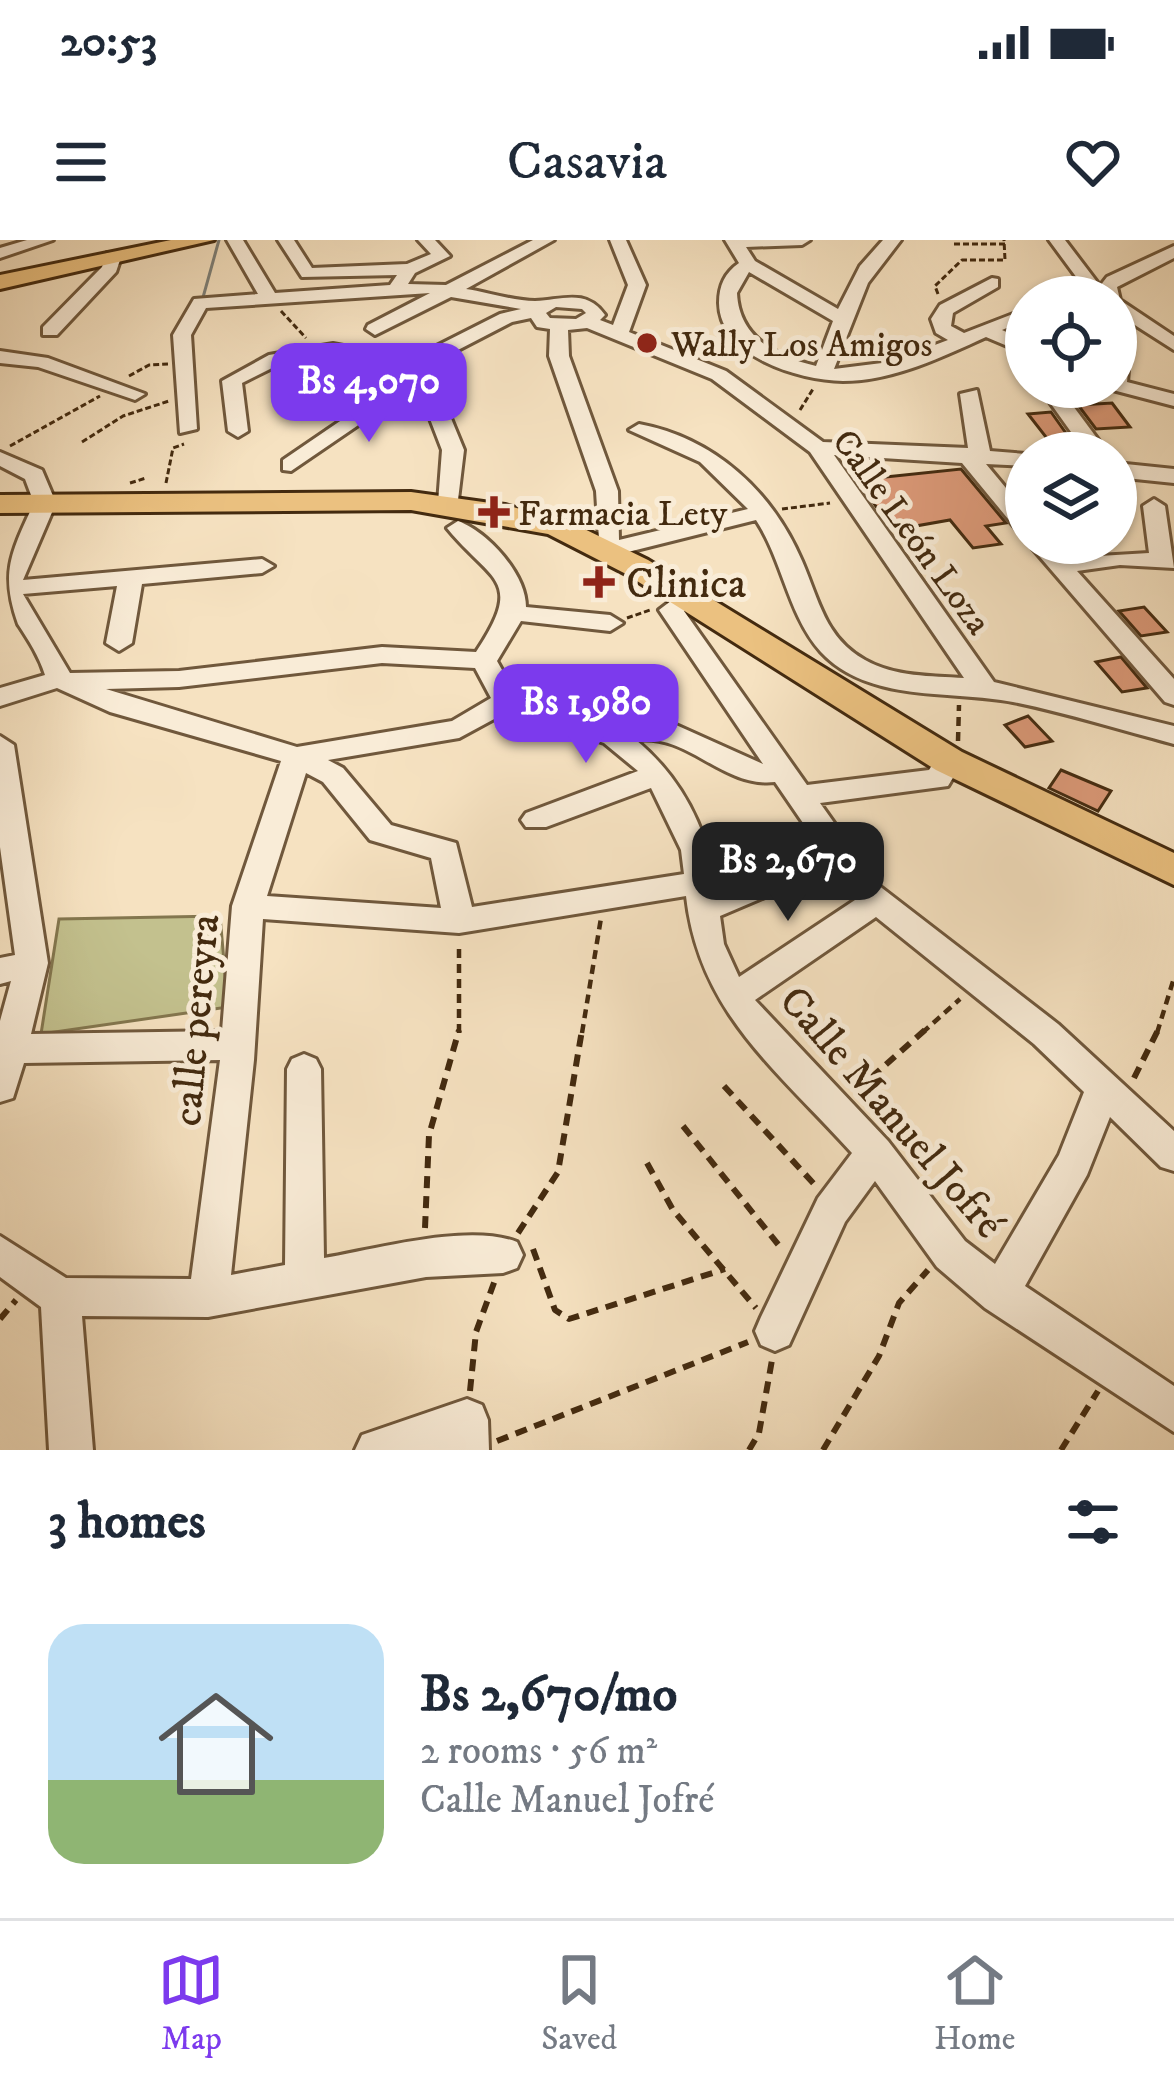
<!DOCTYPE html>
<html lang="en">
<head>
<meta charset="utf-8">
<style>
  body { margin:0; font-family:"IM FELL DW Pica",serif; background:#f2f2f3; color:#1f2937; height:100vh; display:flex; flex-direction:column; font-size:45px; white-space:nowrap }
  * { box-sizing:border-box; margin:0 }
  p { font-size:39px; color:#747a83 }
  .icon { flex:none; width:66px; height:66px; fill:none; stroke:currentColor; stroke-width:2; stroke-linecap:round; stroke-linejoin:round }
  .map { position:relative; height:1210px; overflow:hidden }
  .panel { display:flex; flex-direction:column; background:#fff; flex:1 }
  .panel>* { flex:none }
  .buttons { position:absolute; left:1005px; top:36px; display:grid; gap:24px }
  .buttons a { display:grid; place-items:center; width:132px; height:132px; border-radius:50%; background:#fff; box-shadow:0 3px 9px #0004; font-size:60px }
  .price { position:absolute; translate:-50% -102px; padding:0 27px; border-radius:24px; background:#7c3aed; color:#fff; font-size:39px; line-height:78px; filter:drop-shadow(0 3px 6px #0008) }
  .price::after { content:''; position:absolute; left:50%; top:72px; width:36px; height:27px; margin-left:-18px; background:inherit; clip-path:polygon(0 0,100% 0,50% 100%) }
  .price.active { background:#222; color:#fff }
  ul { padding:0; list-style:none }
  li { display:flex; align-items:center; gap:36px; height:300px; padding:0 48px }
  li span { display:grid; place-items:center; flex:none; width:336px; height:240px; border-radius:36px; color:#555 }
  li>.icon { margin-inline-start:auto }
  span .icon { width:144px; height:144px; fill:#fffc; stroke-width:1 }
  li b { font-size:51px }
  h2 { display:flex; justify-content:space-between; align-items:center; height:144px; padding:0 48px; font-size:51px }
  .status { display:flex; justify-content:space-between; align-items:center; height:84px; padding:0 60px; background:#fff; direction:ltr }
  .status svg { height:33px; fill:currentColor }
  header { display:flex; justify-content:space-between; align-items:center; height:156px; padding:0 48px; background:#fff; font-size:54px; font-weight:600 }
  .tab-bar { display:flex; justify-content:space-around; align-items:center; height:168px; border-top:3px solid #e0e1e3; background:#fff; font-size:33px; color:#747a83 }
  .tab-bar a { display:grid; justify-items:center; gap:6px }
  .tab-bar .active { color:#7c3aed }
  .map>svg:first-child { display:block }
  .green { fill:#c3c18e; stroke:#83764e; stroke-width:3 }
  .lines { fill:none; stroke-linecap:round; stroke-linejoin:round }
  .stream { stroke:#7d8079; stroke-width:3 }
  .building { fill:#dc9978; stroke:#432a0f; stroke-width:3 }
  .minor-casing { stroke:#70583c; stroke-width:6 }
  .major-casing { stroke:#432a0f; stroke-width:6 }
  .path-far2 { stroke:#432a0f; stroke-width:3; stroke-dasharray:6 3; stroke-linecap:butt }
  .path-far1 { stroke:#432a0f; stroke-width:4.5; stroke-dasharray:9 6; stroke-linecap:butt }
  .path { stroke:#432a0f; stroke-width:6; stroke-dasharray:12 8; stroke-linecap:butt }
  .minor { fill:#f9ecd7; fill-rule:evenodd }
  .major { fill:#ebc180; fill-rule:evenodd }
  .poi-dot { fill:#8f2418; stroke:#f9ecd7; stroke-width:4.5 }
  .labels { text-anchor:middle; stroke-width:10; stroke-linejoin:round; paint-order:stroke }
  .far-poi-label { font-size:36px; fill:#432a0f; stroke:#f9ecd7; text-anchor:start }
  .far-street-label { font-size:36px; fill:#432a0f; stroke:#f9ecd7 }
  .poi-label { font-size:42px; fill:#432a0f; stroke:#f9ecd7; text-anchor:start }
  .street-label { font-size:42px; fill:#432a0f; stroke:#f9ecd7 }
</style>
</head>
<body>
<div class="status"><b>20:53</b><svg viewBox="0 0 49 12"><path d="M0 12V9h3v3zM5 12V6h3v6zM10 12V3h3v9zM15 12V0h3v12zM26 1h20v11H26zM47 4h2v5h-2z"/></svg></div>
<header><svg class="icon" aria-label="menu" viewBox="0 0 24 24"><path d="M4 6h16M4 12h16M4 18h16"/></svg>Casavia<svg class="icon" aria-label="heart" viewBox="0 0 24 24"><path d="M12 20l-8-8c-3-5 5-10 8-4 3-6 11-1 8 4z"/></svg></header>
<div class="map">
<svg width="1174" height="1210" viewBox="0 0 1174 1210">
  <rect width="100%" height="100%" fill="#f6e2c1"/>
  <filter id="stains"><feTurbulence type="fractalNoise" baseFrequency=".00167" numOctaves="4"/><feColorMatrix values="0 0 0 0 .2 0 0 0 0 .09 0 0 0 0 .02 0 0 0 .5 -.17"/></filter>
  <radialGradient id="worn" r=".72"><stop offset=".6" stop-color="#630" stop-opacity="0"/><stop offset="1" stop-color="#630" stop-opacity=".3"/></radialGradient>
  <path class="green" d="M220,676L228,767L41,794L59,679Z"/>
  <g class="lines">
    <path class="stream" d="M202,61L219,0"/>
  </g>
  <g class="building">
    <path d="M1112,163L1130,187L1096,189L1078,165Z"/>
    <path d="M1051,172L1080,213H1047L1046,197L1028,174Z"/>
    <path d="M961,229L1006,283L986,286L1001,304L973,308L950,280L893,290L857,240Z"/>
    <path d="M1144,367L1167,392L1141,396L1119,371Z"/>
    <path d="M1121,417L1147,448L1122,452L1096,422Z"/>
    <path d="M1028,476L1052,501L1025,507L1005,485Z"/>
    <path d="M1061,530L1111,551L1098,571L1049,548Z"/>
  </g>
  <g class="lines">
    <g class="minor-casing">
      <g id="minor">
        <path d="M27,0H53L0,18V8Z"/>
        <path d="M227,0H243L275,53L390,45L397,35L302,37L278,0H294L312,28L407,24L431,14L418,0H435L450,16L415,33L408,44L446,45L533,0H554L466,49C487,52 513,61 535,61C562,60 586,48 605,75L600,80L613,85L628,45L610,0H626L646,45L629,92L726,131L823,202L968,208L960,154L977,150L990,211L1026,214V226L986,224L1026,272V293L1018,291L962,223L834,215L994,442L1174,486V504C1121,490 1067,473 1013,462C951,450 868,463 821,412C788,375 783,321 756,280L608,317L600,315L596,251L549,116L550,89L537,87L531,78L512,82L429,125L464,210L457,268H441L438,263L442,210L417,145L291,231L283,230V220L346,177L312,138L320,119L280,124L242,143L248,191L238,197L228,191L222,141L269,115L333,104L411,119L500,74L521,69L451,57L375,95L366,89L368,85L430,53L206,68L191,95L197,189L180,193L173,95L194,59L258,54ZM556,67L582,69L586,73L576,79L550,78L546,73ZM587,88L712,139L810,212L964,438C931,436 895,437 865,420C825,398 819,360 802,321C772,251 714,198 639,184L629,190L700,222L748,269L619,300L618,251L569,116L568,90ZM339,120L412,131L360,167L332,137Z"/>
        <path d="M725,0H810L802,5L746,7L755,21L838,69L860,26L883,0H901L868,43L834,129L890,122L948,100L936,93L931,79L940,65L992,38L998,39V47L953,73L951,86L964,93L1026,69V80L1002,90L1026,101V114L986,97C942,117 893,141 843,141C799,140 720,117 719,63C719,45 725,33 739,23ZM749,32L833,81L816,126C776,116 739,98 737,53Z"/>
        <path d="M1049,0H1065L1100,46L1107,37L1174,6V18L1117,47L1120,60L1174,96V110L1116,73V57H1091Z"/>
        <path d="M107,13L121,17L116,32L57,95H43V87L102,27Z"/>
        <path d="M0,111L48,118L145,154L135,160L38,127L0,123Z"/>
        <path d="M1116,129L1128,130L1127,142L1174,154V166L1109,149L1116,147Z"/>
        <path d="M1039,147H1059L1108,213H1086Z"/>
        <path d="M0,212L42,230L56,263L23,340L262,319L274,326L262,333L142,344L132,403L119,411L106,403L117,346L23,354L70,433L179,431L382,407L476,412C525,338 492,343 447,288L458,281C488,292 526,334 526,367L610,375L623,383L610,391L521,381L497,421L516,455L615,488L642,481L676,485L763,524L659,370L684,351L696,358L684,371L807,545L929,530L939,514H959L963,521L948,546L820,563L878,645L1058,784L1174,891V931L1161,927L1110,877L1087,935L1025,1046L1174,1146V1192L985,1068L937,1027L875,941L845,982L789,1105L775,1111L761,1105L755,1091L761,1077L818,958L852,913C776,829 699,772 686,656L459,693L263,679L254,820L231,1035L285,1025L287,829L292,819L304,814L316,819L321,829L324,1018C376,1009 469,983 517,1002L523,1015L517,1028L503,1033L426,1037L208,1077L82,1076L93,1210H49L41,1067L0,1037V996L66,1038L191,1039L220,820L24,823L13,858L0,862V781L11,741L0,744V718L15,715L0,607V496L14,505L48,723L31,794L222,791L232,666L281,521L110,472L57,448L0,466V448L45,435C39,416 29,401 18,384C0,333 11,313 34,263L25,239L0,226ZM382,423L475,428L491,458L452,481L297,507L106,449L179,447ZM509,471L604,503L638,531L526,573L521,580L526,587H546L651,548L681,610L684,634L472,667L456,603L391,585L343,528L328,520L459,498ZM636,500C689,493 722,548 775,542L814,599L757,635L717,651C708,591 683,539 636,500ZM306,533L323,542L370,600L431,618L441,668L267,656ZM828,619L855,660L739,737L724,704L720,676L779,651ZM876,677L1034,804L1084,852L1059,915L995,1024L965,1001L888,901L755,760Z"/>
        <path d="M1116,223L1174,229V243L1116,237Z"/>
        <path d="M1154,259L1165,266L1174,328L1120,325L1077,331L1174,439V465L1165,462L1028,303H1053L1066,318L1149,313L1143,266Z"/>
        <path d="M467,1159L482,1165L488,1180L489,1210H355L362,1195Z"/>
      </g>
    </g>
    <g class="major-casing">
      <g id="major">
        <path d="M171,0H214L0,49V35Z"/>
        <path d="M411,252L505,265L570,282L648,320L962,512L1174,613V645L936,530L626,334L548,294L411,270L0,273V255Z"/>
      </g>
    </g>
    <g class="path-far2">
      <path d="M954,4H1005"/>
      <path d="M938,54L935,46L962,20H1005L1004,0"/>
      <path d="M281,71L306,98"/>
      <path d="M129,136L149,125L168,124"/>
      <path d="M800,170L813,149"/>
      <path d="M82,202L123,176L169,161"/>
      <path d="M10,206L100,156"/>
      <path d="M130,243L146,238"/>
      <path d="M166,243L173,208L184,204"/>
      <path d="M782,269L830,263"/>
      <path d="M627,378L650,370"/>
    </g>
    <g class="path-far1">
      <path d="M958,501L959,465"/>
      <path d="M459,793V704"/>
      <path d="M582,793L601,678"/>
      <path d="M922,793L960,759"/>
      <path d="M1157,793L1174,738"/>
    </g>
    <g class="path">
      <path d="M1134,838L1158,790"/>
      <path d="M724,846L815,945"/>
      <path d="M856,851L925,790"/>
      <path d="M683,886L781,1008"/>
      <path d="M647,923L673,970L756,1068"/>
      <path d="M425,988L429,895L459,790"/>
      <path d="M518,993L558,932L582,790"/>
      <path d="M533,1009L555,1070L569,1079L725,1029"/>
      <path d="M0,1079L16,1060"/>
      <path d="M470,1151L476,1092L495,1040"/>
      <path d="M497,1201L748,1102"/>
      <path d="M749,1210L759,1193L772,1120"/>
      <path d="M823,1210L879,1116L899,1063L928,1030"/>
      <path d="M1061,1210L1098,1151"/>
    </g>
    <use href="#minor" class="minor"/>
    <use href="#major" class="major"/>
  </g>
  <g class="poi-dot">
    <circle cx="647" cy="103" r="12"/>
    <path d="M488 254h12v12h12v12h-12v12h-12v-12h-12v-12h12z"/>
    <path d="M593 324h12v12h12v12h-12v12h-12v-12h-12v-12h12z"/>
  </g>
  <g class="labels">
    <g class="far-poi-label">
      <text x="671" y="116">Wally Los Amigos</text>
      <text x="518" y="285">Farmacia Lety</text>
    </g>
    <g class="far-street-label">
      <text transform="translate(913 291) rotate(54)" y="13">Calle León Loza</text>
    </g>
    <g class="poi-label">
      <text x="626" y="357">Clinica</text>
    </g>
    <g class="street-label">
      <text transform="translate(194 780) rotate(-85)" y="15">calle pereyra</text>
      <text transform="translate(893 871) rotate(49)" y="15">Calle Manuel Jofré</text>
    </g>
  </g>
  <rect width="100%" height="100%" filter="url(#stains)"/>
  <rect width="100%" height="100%" fill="url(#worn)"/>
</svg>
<div class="buttons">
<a><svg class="icon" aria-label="locate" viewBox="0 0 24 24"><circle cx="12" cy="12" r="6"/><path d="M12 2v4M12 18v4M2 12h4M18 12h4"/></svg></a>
<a><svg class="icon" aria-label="layers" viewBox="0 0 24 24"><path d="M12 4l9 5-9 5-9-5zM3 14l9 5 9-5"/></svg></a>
</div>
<b class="price" style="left:369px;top:205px">Bs 4,070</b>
<b class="price" style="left:586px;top:526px">Bs 1,980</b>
<b class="price active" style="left:788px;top:684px">Bs 2,670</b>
</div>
<section class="panel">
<h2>3 homes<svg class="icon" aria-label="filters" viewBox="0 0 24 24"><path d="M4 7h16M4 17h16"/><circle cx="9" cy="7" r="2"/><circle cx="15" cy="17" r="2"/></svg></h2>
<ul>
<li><span style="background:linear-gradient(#bfe0f5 65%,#8fb573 0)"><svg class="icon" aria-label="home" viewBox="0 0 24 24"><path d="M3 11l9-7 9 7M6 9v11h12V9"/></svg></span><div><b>Bs 2,670/mo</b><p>2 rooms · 56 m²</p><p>Calle Manuel Jofré</p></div></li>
</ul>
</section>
<nav class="tab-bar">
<a class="active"><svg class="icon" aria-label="map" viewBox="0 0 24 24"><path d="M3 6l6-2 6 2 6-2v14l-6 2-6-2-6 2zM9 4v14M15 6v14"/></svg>Map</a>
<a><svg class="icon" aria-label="saved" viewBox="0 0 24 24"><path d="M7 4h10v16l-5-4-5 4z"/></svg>Saved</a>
<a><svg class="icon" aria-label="home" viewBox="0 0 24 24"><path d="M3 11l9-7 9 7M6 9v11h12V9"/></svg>Home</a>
</nav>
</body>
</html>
